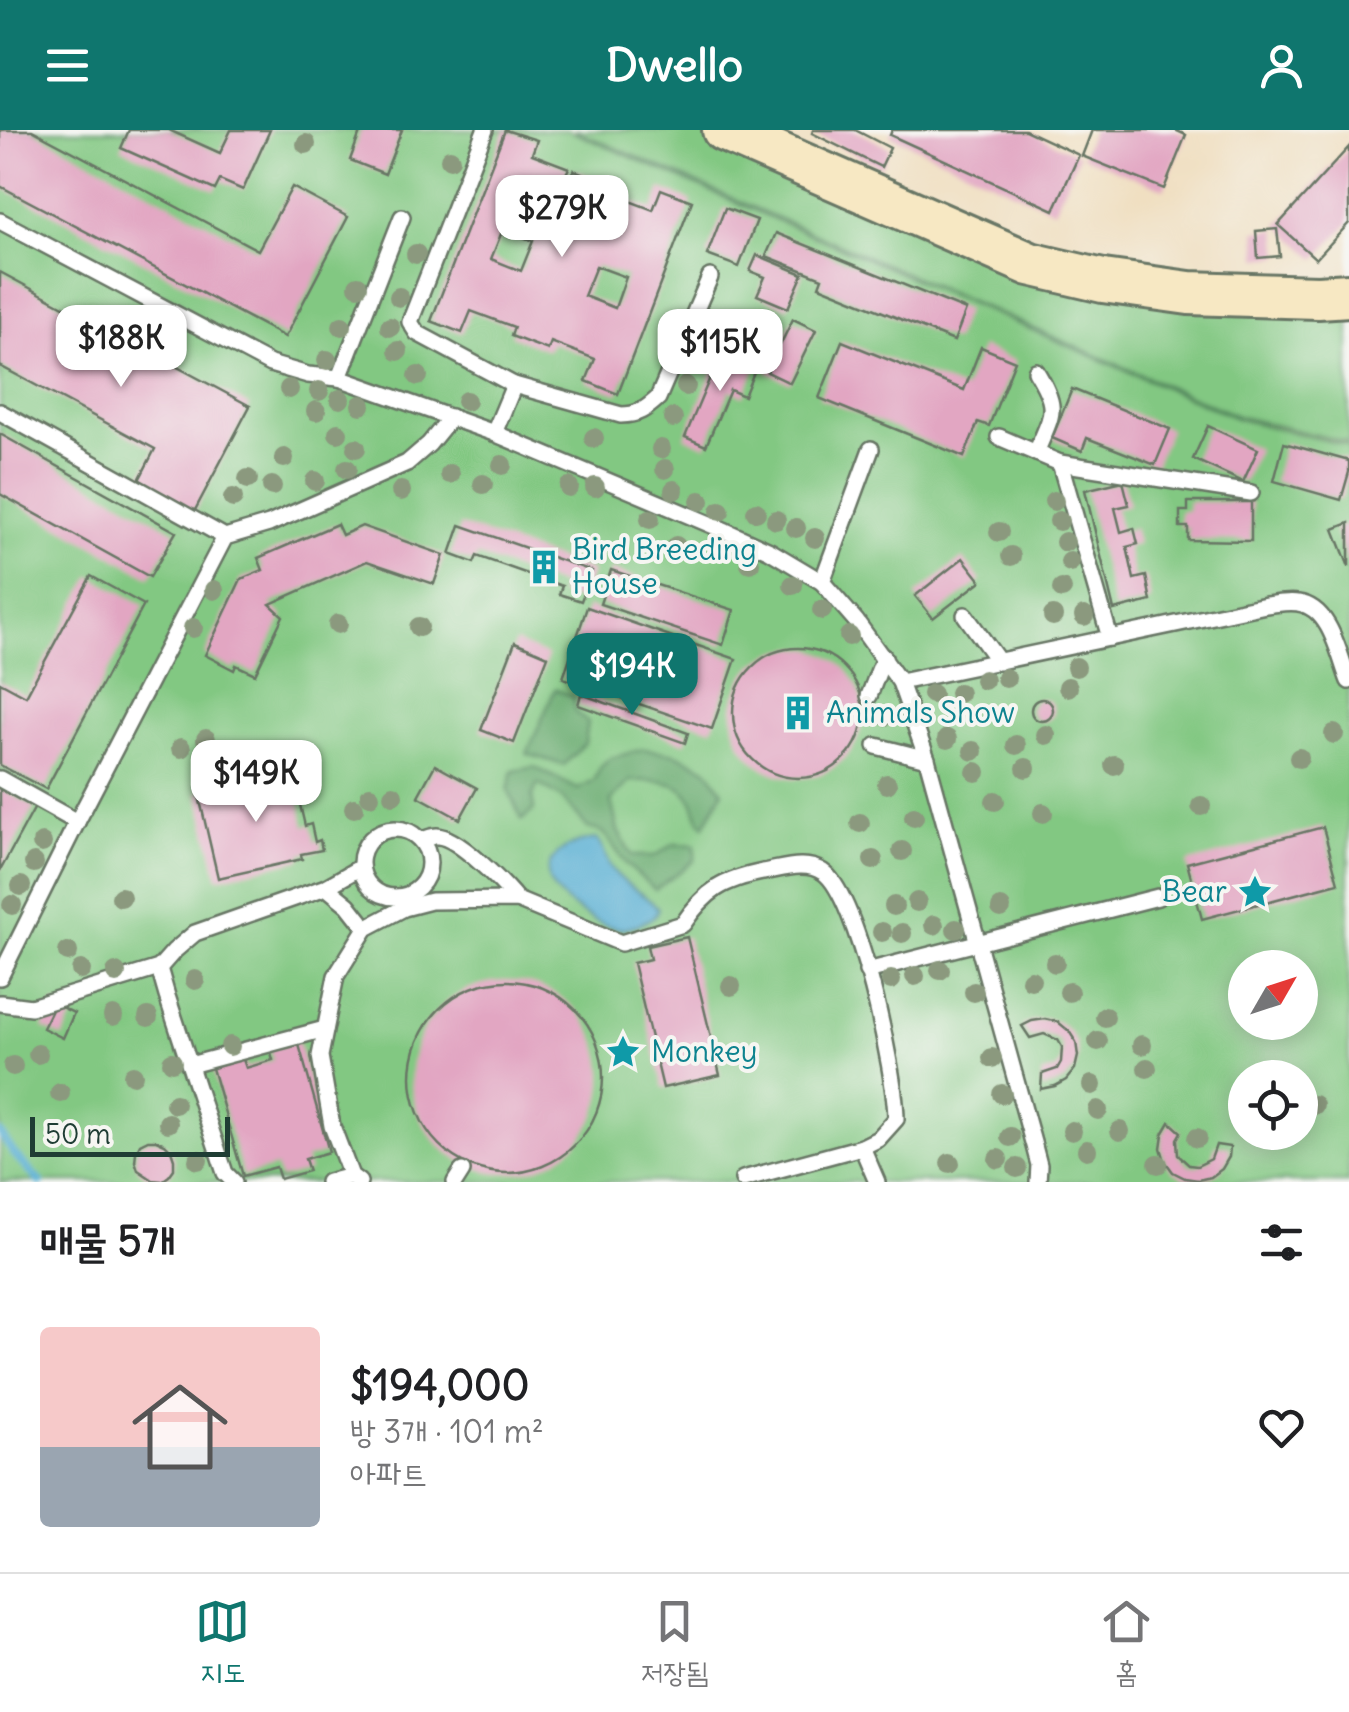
<!DOCTYPE html>
<html lang="ko">
<head>
<meta charset="utf-8">
<style>
  body { margin:0; font-family:Delius,"Poor Story",sans-serif; background:#f6f6f6; color:#202124; height:100vh; display:flex; flex-direction:column; font-size:38px; white-space:nowrap }
  * { box-sizing:border-box; margin:0 }
  p { font-size:32px; color:#757577 }
  .icon { flex:none; width:55px; height:55px; fill:none; stroke:currentColor; stroke-width:2; stroke-linecap:round; stroke-linejoin:round }
  .map { position:relative; height:1052px; overflow:hidden }
  .sheet { display:flex; flex-direction:column; background:#fff; flex:1 }
  .sheet>* { flex:none }
  .needle { width:65px; rotate:51deg }
  .tools { position:absolute; left:1228px; top:820px; display:grid; gap:20px }
  .tools a { display:grid; place-items:center; width:90px; height:90px; border-radius:50%; background:#fff; box-shadow:0 5px 25px #0003; font-size:50px }
  .scale { position:absolute; left:30px; bottom:25px; width:200px; box-sizing:border-box; padding-left:10px; border:5px solid #1f3d34; border-top:0; font-size:28px; line-height:35px; white-space:nowrap; color:#1f3d34; -webkit-text-stroke:8px #f6f6f2; paint-order:stroke }
  .price { position:absolute; translate:-50% -85px; padding:0 22px; border-radius:20px; background:#fff; color:#222; font-size:32px; line-height:65px; filter:drop-shadow(0 2px 5px #0008) }
  .price::after { content:''; position:absolute; left:50%; top:60px; width:30px; height:22px; margin-left:-15px; background:inherit; clip-path:polygon(0 0,100% 0,50% 100%) }
  .price.selected { background:#0f766e; color:#fff }
  ul { padding:0; list-style:none }
  li { display:flex; align-items:center; gap:30px; height:250px; padding:0 40px }
  li+li { border-top:2px solid #e0e0e0 }
  li span { display:grid; place-items:center; flex:none; width:280px; height:200px; border-radius:10px; color:#555 }
  li>.icon { margin-inline-start:auto }
  span .icon { width:120px; height:120px; fill:#fffc; stroke-width:1 }
  li b { font-size:42px }
  h2 { display:flex; justify-content:space-between; align-items:center; height:120px; padding:0 40px; font-size:42px }
  header { display:flex; justify-content:space-between; align-items:center; height:130px; padding:0 40px; background:#0f766e; color:#fff; font-size:45px; font-weight:800 }
  .menu { display:flex; justify-content:space-around; align-items:center; height:140px; border-top:2px solid #e0e0e0; background:#fff; font-size:28px; color:#757577 }
  .menu a { display:grid; justify-items:center; gap:5px }
  .menu .selected { color:#0f766e }
  .map>svg:first-child { display:block }
  .green { fill:#82c882; stroke:#50825b; stroke-width:2.5; fill-rule:evenodd }
  .forest { fill:#69ac70; stroke:#447452; stroke-width:2.5 }
  .water { fill:#56aed3; stroke:#3a7684; stroke-width:2.5 }
  .lines { fill:none; stroke-linecap:round; stroke-linejoin:round }
  .stream { stroke:#56aed3; stroke-width:8 }
  .building { fill:#e2a6c2; fill-rule:evenodd }
  .lane-casing { stroke:#687665; stroke-width:20 }
  .secondary-casing { stroke:#687665; stroke-width:48 }
  .lane { stroke:#fff; stroke-width:15 }
  .secondary { stroke:#f7e8c3; stroke-width:42 }
  .tree { fill:#8b997e }
  .labels { text-anchor:middle; stroke-width:8; stroke-linejoin:round; paint-order:stroke }
  .culture-label { font-size:30px; fill:#0d838f; stroke:#f6f6f2; text-anchor:start }
</style>
</head>
<body>
<header><svg class="icon" aria-label="menu" viewBox="0 0 24 24"><path d="M4 6h16M4 12h16M4 18h16"/></svg>Dwello<svg class="icon" aria-label="person" viewBox="0 0 24 24"><circle cx="12" cy="8" r="4"/><path d="M4 21q1-7 8-7t8 7"/></svg></header>
<div class="map">
<svg width="1349" height="1052" viewBox="0 0 1349 1052">
  <rect width="100%" height="100%" fill="#f6f6f2"/>
  <filter id="ink" filterUnits="userSpaceOnUse"><feTurbulence type="fractalNoise" baseFrequency=".01" numOctaves="2"/><feDisplacementMap in="SourceGraphic" scale="20" xChannelSelector="R" yChannelSelector="G"/><feConvolveMatrix kernelMatrix="1 2 1 2 8 2 1 2 1" color-interpolation-filters="sRGB"/></filter>
  <filter id="wash" filterUnits="userSpaceOnUse"><feTurbulence type="fractalNoise" baseFrequency=".0048" numOctaves="4" result="noise"/><feDisplacementMap in="SourceGraphic" scale="40" xChannelSelector="R" yChannelSelector="G"/><feGaussianBlur stdDeviation="2.25" result="paint"/><feColorMatrix in="noise" values="0 0 0 0 0 0 0 0 0 0 0 0 0 0 0 0 0 1.4 0 .05"/><feComposite in="paint" operator="in"/></filter>
  <g filter="url(#wash)">
    <rect width="100%" height="100%" fill="#f0dfc1"/>
    <g class="green">
      <path d="M0,0H568L1238,289L1349,316V1052H0ZM1245,838H1300V892H1245ZM1245,948H1300V1002H1245Z"/>
      <path d="M574,0H696L1039,146L1349,176V313L1237,286Z"/>
    </g>
    <g class="forest">
      <path d="M555,559L574,567L575,582L588,592L585,613L564,635L527,624Z"/>
      <path d="M644,619L676,624L706,638L723,661L704,696C693,684 697,678 690,667C677,648 649,651 630,651L611,671L618,701L632,726H655L674,714L695,715V730L655,760L627,735L603,702L588,698L562,668L538,654L532,667L534,680L522,690L508,660L513,641L534,637L578,659L594,651L600,638L610,628Z"/>
    </g>
    <path class="water" d="M596,709C606,718 604,729 612,739C623,755 645,764 658,778L655,786C647,791 635,796 626,798C606,803 554,769 549,750C542,724 576,711 596,709Z"/>
    <g class="lines">
      <path class="stream" d="M0,1003L14,1024L40,1052"/>
    </g>
    <g id="blocks">
      <g class="building">
        <path d="M0,0H32L258,120L292,57L348,87L285,207L0,56Z"/>
        <path d="M129,0H169L220,23L231,0H270L243,60L220,50L215,60L121,18Z"/>
        <path d="M361,0H402L385,44L350,30Z"/>
        <path d="M505,0L537,10L532,24L569,38L565,46L571,48L574,40L614,56L611,64L653,80L661,59L692,71L618,264L586,251L595,229L551,212L548,220L529,213L511,206L514,197L471,181L462,203L431,191ZM503,99L533,111L521,141L491,129ZM596,136L626,147L615,178L584,166Z"/>
        <path d="M813,0H855L890,18L881,37L812,3Z"/>
        <path d="M892,0H1025L1079,25L1054,80L890,5Z"/>
        <path d="M1092,0H1175L1186,5L1164,59L1082,26Z"/>
        <path d="M1349,17V93L1316,129L1278,95Z"/>
        <path d="M725,78L757,90L739,137L707,125Z"/>
        <path d="M1277,99L1280,126L1258,128L1256,101Z"/>
        <path d="M776,103L966,180L954,211L819,156L822,148L766,126Z"/>
        <path d="M757,125L803,144L788,178L757,165L765,147L750,141Z"/>
        <path d="M0,142L250,276L194,382L138,352L155,319L0,236Z"/>
        <path d="M793,189L816,200L790,253L767,242Z"/>
        <path d="M842,211L964,260L981,217L1015,231L989,296L978,292L964,327L819,268Z"/>
        <path d="M722,219L757,235L744,266L730,260L706,316L685,307Z"/>
        <path d="M1072,259L1170,299L1155,335L1087,308L1082,321L1052,308Z"/>
        <path d="M1208,296L1258,319L1243,352L1193,329Z"/>
        <path d="M0,304L176,402L150,447L0,364Z"/>
        <path d="M1284,313L1349,331V342L1341,370L1274,351Z"/>
        <path d="M1123,351L1129,375L1115,378L1121,402L1134,398L1138,414L1127,417L1134,449L1146,446L1151,471L1114,480L1085,360Z"/>
        <path d="M1188,372H1251V411L1188,410V397H1180V381H1188Z"/>
        <path d="M1349,393V437L1334,399Z"/>
        <path d="M337,394L342,405L362,396L444,425L434,454L367,431L270,474L283,486L255,544L236,535L234,540L205,525L241,449L263,440L258,428Z"/>
        <path d="M460,395L592,441L581,471L559,464L562,456L477,426L474,433L450,424Z"/>
        <path d="M963,428L981,451L933,488L915,466Z"/>
        <path d="M611,440L734,480L723,515L600,474Z"/>
        <path d="M91,446L144,475L46,659L0,635V552L26,566Z"/>
        <path d="M587,477L736,529L712,599L563,548Z"/>
        <path d="M515,512L548,526L514,613L481,600Z"/>
        <circle cx="798" cy="583" r="65"/>
        <path d="M581,564L688,603L685,613L578,575Z"/>
        <circle cx="1042" cy="580" r="11"/>
        <path d="M435,635L477,658L460,689L418,666Z"/>
        <path d="M292,641L305,696L311,694L315,712L320,710L322,720L301,724L302,729L218,748L198,662Z"/>
        <path d="M0,658L35,677L0,741Z"/>
        <path d="M1323,697L1338,753L1202,789L1187,733Z"/>
        <path d="M687,807L720,945L663,958L633,833L650,829L647,816Z"/>
        <circle cx="507" cy="947" r="96"/>
        <path d="M55,874L74,883L63,908L43,898Z"/>
        <path d="M1045,889L1058,892L1069,901L1076,912L1078,926L1075,939L1066,950L1055,956L1041,959L1042,944L1057,939L1061,932L1062,917L1058,910L1044,904L1030,908L1022,896L1032,891Z"/>
        <path d="M298,911L329,1022L305,1029L309,1041L280,1049L276,1037L243,1046L212,938L243,929L246,938L273,930L270,919Z"/>
        <path d="M1170,992L1181,1002L1177,1009L1178,1025L1189,1035L1197,1036L1211,1029L1216,1015L1230,1017L1229,1027L1222,1039L1211,1047L1198,1050L1185,1048L1173,1042L1165,1031L1161,1018L1163,1004Z"/>
        <path d="M148,1010H156L165,1014L171,1020L174,1029V1039L169,1046L162,1051L153,1050L138,1040L135,1031L136,1022L140,1014Z"/>
      </g>
    </g>
  </g>
  <g filter="url(#ink)">
    <use href="#blocks" fill-opacity="0" stroke="#687665" stroke-width="2.5"/>
    <g class="lines">
      <g class="lane-casing">
        <g id="lane">
          <path d="M485,0L410,192L417,203L514,255L494,303"/>
          <path d="M0,91L270,234L308,245L339,248L494,303L726,401L770,421L822,452L856,491L900,552L927,629L1034,1016L1039,1035L1038,1052"/>
          <path d="M339,248L402,87"/>
          <path d="M514,255L621,285C638,285 646,279 658,268L710,147"/>
          <path d="M0,282L225,407"/>
          <path d="M999,307L1060,333L1251,363"/>
          <path d="M1036,323C1052,283 1060,280 1036,241"/>
          <path d="M1060,333L1110,508"/>
          <path d="M822,452L871,319"/>
          <path d="M965,485L999,532"/>
          <path d="M900,552L1266,475C1276,474 1288,471 1298,473C1331,477 1339,526 1349,551"/>
          <path d="M869,566L884,527"/>
          <path d="M876,616L927,629"/>
          <path d="M0,649L77,692"/>
          <circle cx="395" cy="733" r="34"/>
          <path d="M422,710C426,709 434,705 437,706C457,706 504,754 517,770"/>
          <path d="M326,757L361,737"/>
          <path d="M159,838L167,866L225,1043L234,1052"/>
          <path d="M867,841L1158,767"/>
          <path d="M0,847L77,692L225,407L269,394L407,333L429,314L451,287"/>
          <path d="M0,873L31,877L159,838L174,821L195,803L326,757L348,775L366,798"/>
          <path d="M190,935L325,899"/>
          <path d="M862,1017L877,1052"/>
          <path d="M328,1052L351,1046"/>
          <path d="M359,1052L351,1046L332,996L320,926L336,846L366,798L404,778L431,771L517,770L621,813L683,794C706,760 723,750 763,742C782,739 806,730 823,742C858,765 896,945 896,989L878,1009L862,1017L743,1049"/>
          <path d="M455,1052L462,1041"/>
        </g>
      </g>
      <g class="secondary-casing">
        <path id="secondary" d="M724,0L1030,134L1103,151L1189,163L1318,167L1349,165"/>
      </g>
      <use href="#lane" class="lane"/>
      <use href="#secondary" class="secondary"/>
    </g>
    <g class="tree">
      <circle cx="306" cy="14" r="10"/>
      <circle cx="450" cy="29" r="10"/>
      <circle cx="416" cy="124" r="10"/>
      <circle cx="358" cy="156" r="10"/>
      <circle cx="399" cy="167" r="10"/>
      <circle cx="342" cy="196" r="10"/>
      <circle cx="390" cy="197" r="10"/>
      <circle cx="398" cy="221" r="10"/>
      <circle cx="699" cy="224" r="10"/>
      <circle cx="327" cy="230" r="10"/>
      <circle cx="418" cy="246" r="10"/>
      <circle cx="686" cy="256" r="10"/>
      <circle cx="289" cy="259" r="10"/>
      <circle cx="319" cy="261" r="10"/>
      <circle cx="340" cy="269" r="10"/>
      <circle cx="466" cy="271" r="10"/>
      <circle cx="361" cy="275" r="10"/>
      <circle cx="316" cy="281" r="10"/>
      <circle cx="673" cy="288" r="10"/>
      <circle cx="338" cy="303" r="10"/>
      <circle cx="594" cy="308" r="10"/>
      <circle cx="356" cy="318" r="10"/>
      <circle cx="661" cy="319" r="10"/>
      <circle cx="284" cy="328" r="10"/>
      <circle cx="502" cy="335" r="10"/>
      <circle cx="347" cy="339" r="10"/>
      <circle cx="665" cy="339" r="10"/>
      <circle cx="450" cy="344" r="10"/>
      <circle cx="248" cy="349" r="10"/>
      <circle cx="315" cy="351" r="10"/>
      <circle cx="483" cy="354" r="10"/>
      <circle cx="272" cy="356" r="10"/>
      <circle cx="569" cy="357" r="10"/>
      <circle cx="595" cy="357" r="10"/>
      <circle cx="674" cy="360" r="10"/>
      <circle cx="401" cy="361" r="10"/>
      <circle cx="233" cy="368" r="10"/>
      <circle cx="700" cy="371" r="10"/>
      <circle cx="1054" cy="371" r="10"/>
      <circle cx="720" cy="381" r="10"/>
      <circle cx="756" cy="382" r="10"/>
      <circle cx="650" cy="389" r="10"/>
      <circle cx="776" cy="390" r="10"/>
      <circle cx="1059" cy="391" r="10"/>
      <circle cx="796" cy="398" r="10"/>
      <circle cx="999" cy="402" r="10"/>
      <circle cx="815" cy="408" r="10"/>
      <circle cx="1065" cy="412" r="10"/>
      <circle cx="676" cy="416" r="10"/>
      <circle cx="718" cy="419" r="10"/>
      <circle cx="1011" cy="426" r="10"/>
      <circle cx="1070" cy="432" r="10"/>
      <circle cx="750" cy="433" r="10"/>
      <circle cx="793" cy="455" r="10"/>
      <circle cx="1062" cy="459" r="10"/>
      <circle cx="214" cy="460" r="10"/>
      <circle cx="822" cy="480" r="10"/>
      <circle cx="1053" cy="486" r="10"/>
      <circle cx="1084" cy="486" r="10"/>
      <circle cx="338" cy="494" r="10"/>
      <circle cx="419" cy="497" r="10"/>
      <circle cx="193" cy="498" r="10"/>
      <circle cx="849" cy="506" r="10"/>
      <circle cx="1076" cy="537" r="10"/>
      <circle cx="1006" cy="548" r="10"/>
      <circle cx="984" cy="550" r="10"/>
      <circle cx="1068" cy="557" r="10"/>
      <circle cx="959" cy="563" r="10"/>
      <circle cx="932" cy="564" r="10"/>
      <circle cx="886" cy="586" r="10"/>
      <circle cx="1334" cy="604" r="10"/>
      <circle cx="1046" cy="605" r="10"/>
      <circle cx="206" cy="609" r="10"/>
      <circle cx="947" cy="609" r="10"/>
      <circle cx="1016" cy="615" r="10"/>
      <circle cx="181" cy="618" r="10"/>
      <circle cx="973" cy="621" r="10"/>
      <circle cx="1299" cy="628" r="10"/>
      <circle cx="1114" cy="635" r="10"/>
      <circle cx="1026" cy="638" r="10"/>
      <circle cx="976" cy="642" r="10"/>
      <circle cx="887" cy="654" r="10"/>
      <circle cx="393" cy="665" r="10"/>
      <circle cx="370" cy="666" r="10"/>
      <circle cx="995" cy="671" r="10"/>
      <circle cx="1201" cy="676" r="10"/>
      <circle cx="354" cy="678" r="10"/>
      <circle cx="1043" cy="683" r="10"/>
      <circle cx="914" cy="687" r="10"/>
      <circle cx="860" cy="693" r="10"/>
      <circle cx="42" cy="713" r="10"/>
      <circle cx="902" cy="721" r="10"/>
      <circle cx="873" cy="730" r="10"/>
      <circle cx="34" cy="733" r="10"/>
      <circle cx="21" cy="756" r="10"/>
      <circle cx="121" cy="767" r="10"/>
      <circle cx="917" cy="772" r="10"/>
      <circle cx="12" cy="775" r="10"/>
      <circle cx="894" cy="776" r="10"/>
      <circle cx="1001" cy="778" r="10"/>
      <circle cx="934" cy="795" r="10"/>
      <circle cx="956" cy="799" r="10"/>
      <circle cx="882" cy="802" r="10"/>
      <circle cx="902" cy="803" r="10"/>
      <circle cx="68" cy="822" r="10"/>
      <circle cx="1055" cy="833" r="10"/>
      <circle cx="81" cy="840" r="10"/>
      <circle cx="940" cy="840" r="10"/>
      <circle cx="116" cy="843" r="10"/>
      <circle cx="915" cy="846" r="10"/>
      <circle cx="195" cy="850" r="10"/>
      <circle cx="891" cy="850" r="10"/>
      <circle cx="1031" cy="850" r="10"/>
      <circle cx="731" cy="856" r="10"/>
      <circle cx="974" cy="862" r="10"/>
      <circle cx="1069" cy="862" r="10"/>
      <circle cx="113" cy="886" r="10"/>
      <circle cx="148" cy="887" r="10"/>
      <circle cx="1105" cy="887" r="10"/>
      <circle cx="1098" cy="911" r="10"/>
      <circle cx="1142" cy="915" r="10"/>
      <circle cx="230" cy="916" r="10"/>
      <circle cx="38" cy="924" r="10"/>
      <circle cx="992" cy="928" r="10"/>
      <circle cx="172" cy="932" r="10"/>
      <circle cx="13" cy="936" r="10"/>
      <circle cx="1147" cy="938" r="10"/>
      <circle cx="133" cy="945" r="10"/>
      <circle cx="1092" cy="955" r="10"/>
      <circle cx="60" cy="963" r="10"/>
      <circle cx="1002" cy="964" r="10"/>
      <circle cx="175" cy="974" r="10"/>
      <circle cx="1314" cy="975" r="10"/>
      <circle cx="1098" cy="980" r="10"/>
      <circle cx="168" cy="993" r="10"/>
      <circle cx="1072" cy="1001" r="10"/>
      <circle cx="1120" cy="1001" r="10"/>
      <circle cx="1010" cy="1007" r="10"/>
      <circle cx="1197" cy="1008" r="10"/>
      <circle cx="1087" cy="1020" r="10"/>
      <circle cx="998" cy="1029" r="10"/>
      <circle cx="198" cy="1030" r="10"/>
      <circle cx="950" cy="1033" r="10"/>
      <circle cx="1158" cy="1034" r="10"/>
      <circle cx="1017" cy="1038" r="10"/>
    </g>
  </g>
  <defs>
    <g id="building-bare" transform="scale(2.7)"><path d="M-4-6H4V6H1V3H-1V6H-4ZM-2.5-4.3h1.7v1.8h-1.7ZM.8-4.3h1.7v1.8H.8ZM-2.5-1h1.7V.8h-1.7ZM.8-1h1.7V.8H.8Z" fill="#0f9aa8" stroke="#f6f6f2" stroke-width="2.5" paint-order="stroke"/></g>
    <g id="sight-bare" transform="scale(2.7)"><path d="M0-6L1.8-2.2L6-1.7L2.9 1.2L3.7 5.4L0 3.3L-3.7 5.4L-2.9 1.2L-6-1.7L-1.8-2.2Z" fill="#0f9aa8" stroke="#f6f6f2" stroke-width="2.5" paint-order="stroke"/></g>
  </defs>
  <g fill-rule="evenodd">
    <use href="#building-bare" x="544" y="437"/>
    <use href="#building-bare" x="798" y="583"/>
    <use href="#sight-bare" x="1255" y="762"/>
    <use href="#sight-bare" x="623" y="922"/>
  </g>
  <g class="labels">
    <g class="culture-label">
      <text x="572" y="430">Bird Breeding<tspan x="572" dy="34">House</tspan></text>
      <text x="826" y="593">Animals Show</text>
      <text x="1227" y="772" text-anchor="end">Bear</text>
      <text x="651" y="932">Monkey</text>
    </g>
  </g>
</svg>
<div class="tools">
<a><svg class="needle" viewBox="-14 -14 28 28"><path d="M0-13l5 13h-10z" fill="#e53935"/><path d="M0 13l5-13h-10z" fill="#757577"/></svg></a>
<a><svg class="icon" aria-label="locate" viewBox="0 0 24 24"><circle cx="12" cy="12" r="6"/><path d="M12 2v4M12 18v4M2 12h4M18 12h4"/></svg></a>
</div>
<div class="scale">50 m</div>
<b class="price" style="left:562px;top:130px">$279K</b>
<b class="price" style="left:121px;top:260px">$188K</b>
<b class="price" style="left:720px;top:264px">$115K</b>
<b class="price selected" style="left:632px;top:588px">$194K</b>
<b class="price" style="left:256px;top:695px">$149K</b>
</div>
<section class="sheet">
<h2>매물 5개<svg class="icon" aria-label="filters" viewBox="0 0 24 24"><path d="M4 7h16M4 17h16"/><circle cx="9" cy="7" r="2"/><circle cx="15" cy="17" r="2"/></svg></h2>
<ul>
<li><span style="background:linear-gradient(#f6c9c9 60%,#9aa5b1 0)"><svg class="icon" aria-label="home" viewBox="0 0 24 24"><path d="M3 11l9-7 9 7M6 9v11h12V9"/></svg></span><div><b>$194,000</b><p>방 3개 · 101 m²</p><p>아파트</p></div><svg class="icon" aria-label="heart" viewBox="0 0 24 24"><path d="M12 20l-8-8c-3-5 5-10 8-4 3-6 11-1 8 4z"/></svg></li>
</ul>
</section>
<nav class="menu">
<a class="selected"><svg class="icon" aria-label="map" viewBox="0 0 24 24"><path d="M3 6l6-2 6 2 6-2v14l-6 2-6-2-6 2zM9 4v14M15 6v14"/></svg>지도</a>
<a><svg class="icon" aria-label="saved" viewBox="0 0 24 24"><path d="M7 4h10v16l-5-4-5 4z"/></svg>저장됨</a>
<a><svg class="icon" aria-label="home" viewBox="0 0 24 24"><path d="M3 11l9-7 9 7M6 9v11h12V9"/></svg>홈</a>
</nav>
</body>
</html>
